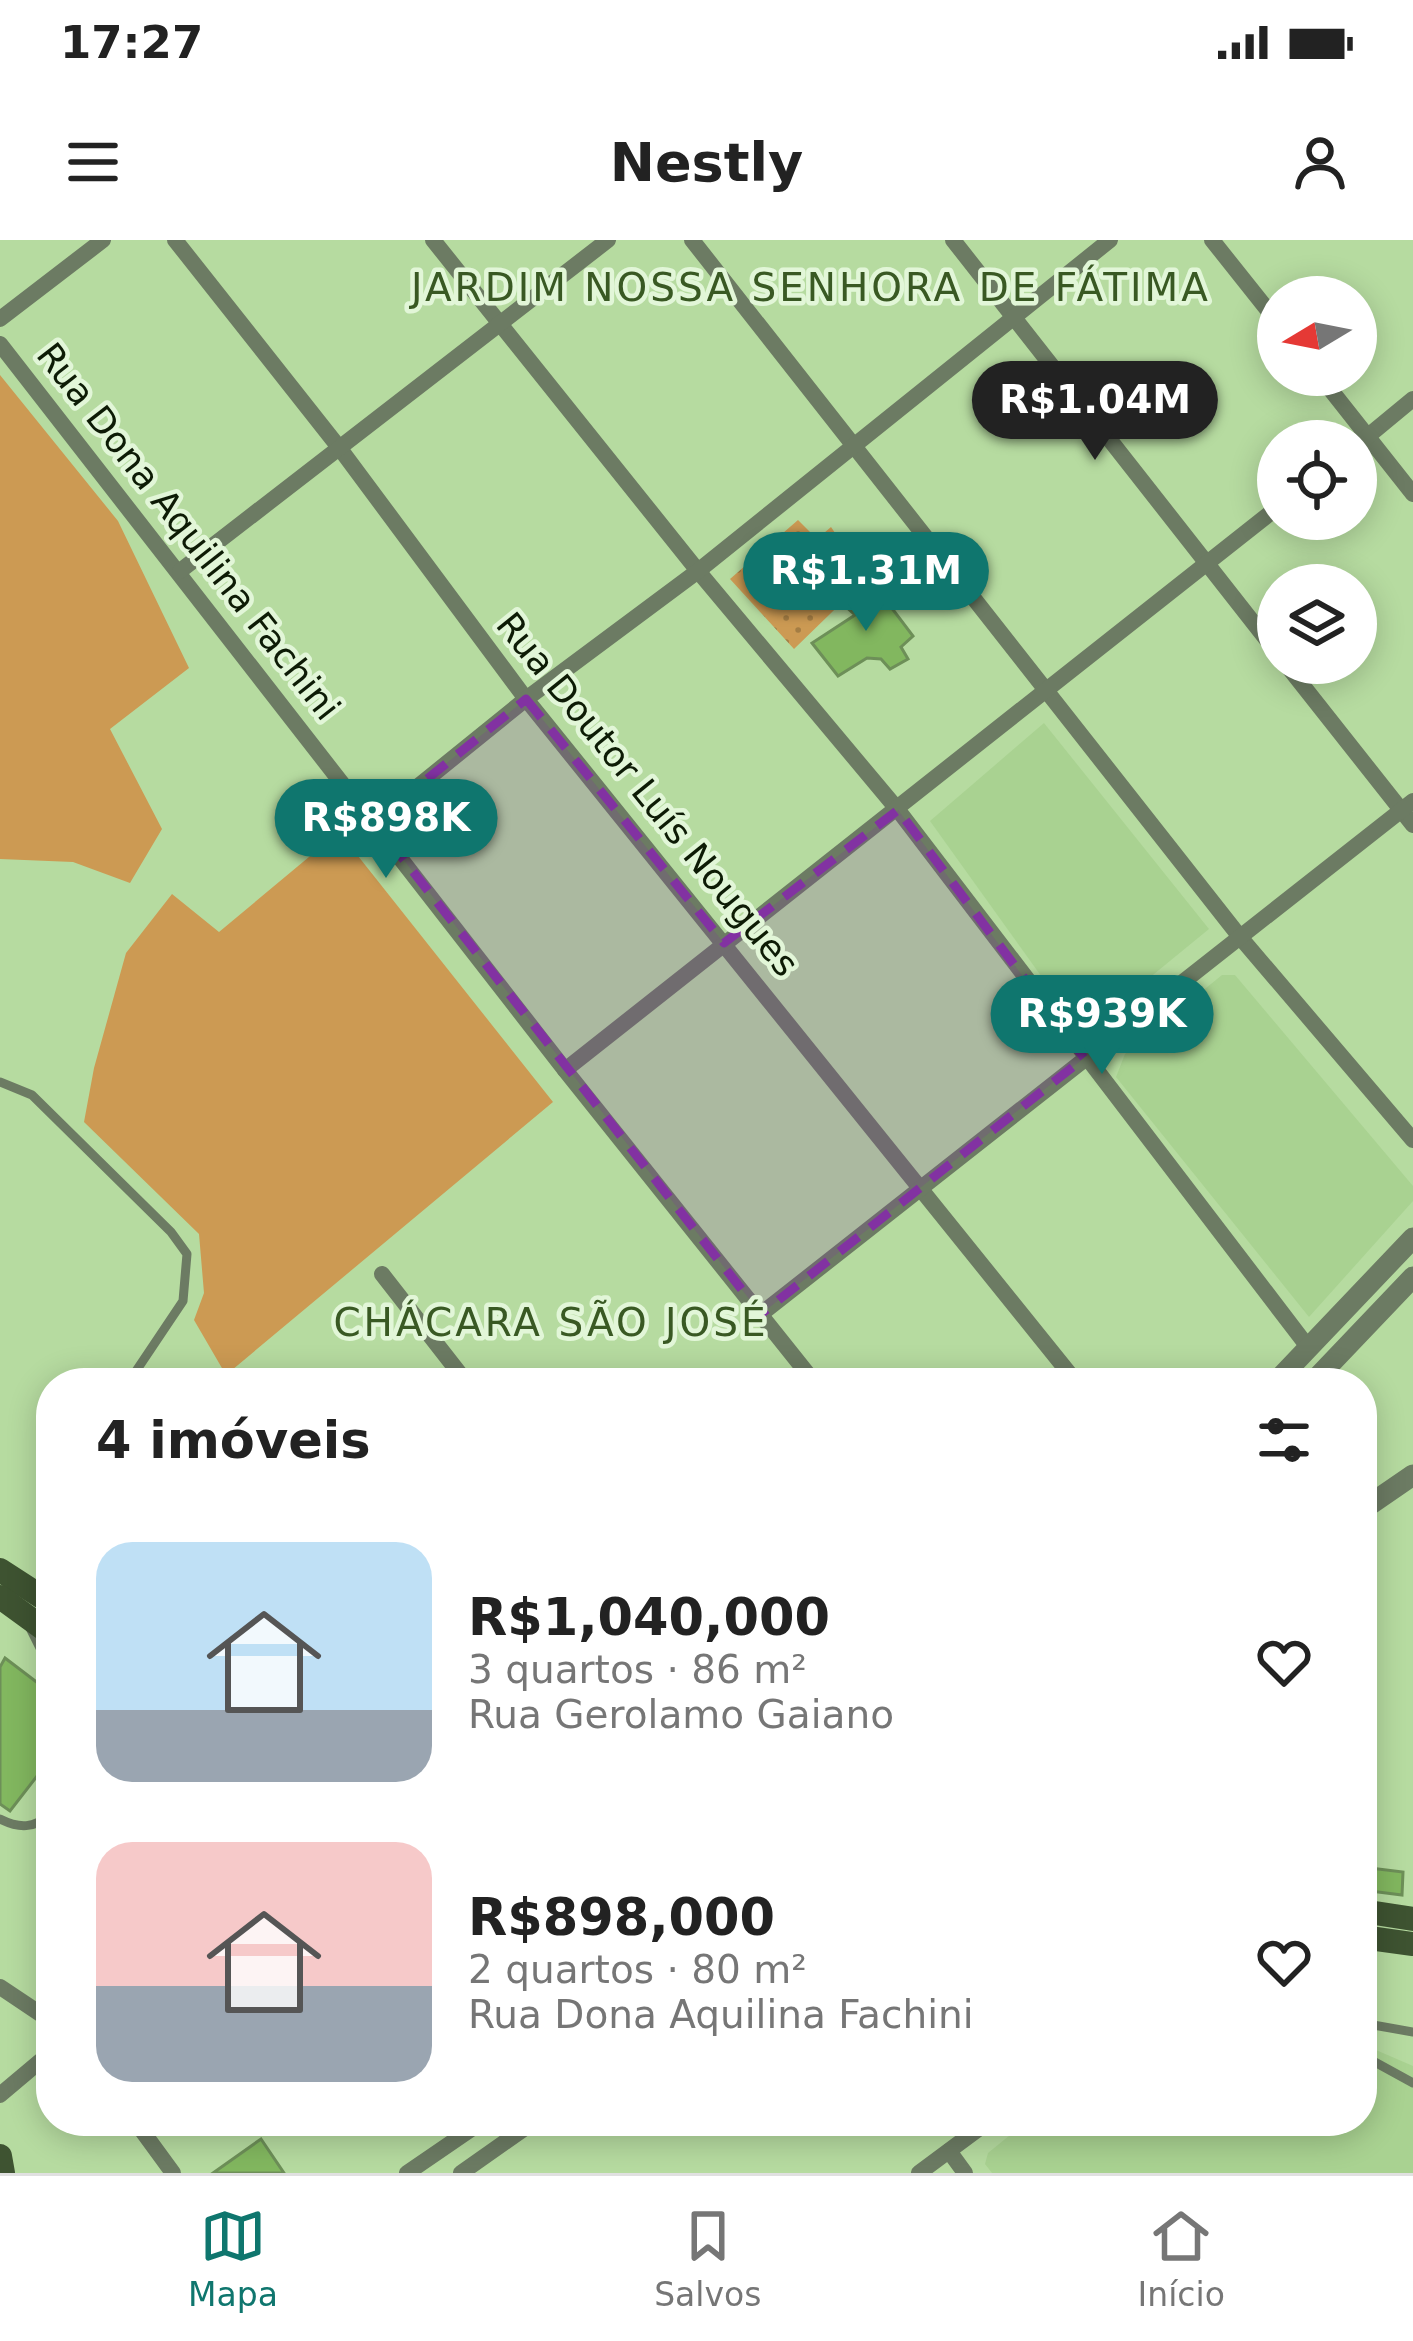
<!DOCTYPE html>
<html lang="pt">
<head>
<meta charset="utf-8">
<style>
  body { margin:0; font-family:"DejaVu Sans",sans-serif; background:#f2f2f2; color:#222; height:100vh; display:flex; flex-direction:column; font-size:45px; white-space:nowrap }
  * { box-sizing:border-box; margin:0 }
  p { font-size:39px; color:#767676 }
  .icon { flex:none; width:66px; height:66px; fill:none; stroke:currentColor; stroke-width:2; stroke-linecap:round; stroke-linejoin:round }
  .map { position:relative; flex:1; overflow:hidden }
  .drawer { position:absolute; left:36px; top:1128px; width:1341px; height:768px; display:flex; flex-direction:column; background:#fff; border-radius:48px; box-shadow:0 6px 30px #0003 }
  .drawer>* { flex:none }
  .needle { width:78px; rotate:260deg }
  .buttons { position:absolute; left:1257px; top:36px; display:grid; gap:24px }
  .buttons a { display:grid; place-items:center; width:120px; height:120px; border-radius:50%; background:#fff; box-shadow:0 6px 30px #0003; font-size:60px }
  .price { position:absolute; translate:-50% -102px; padding:0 27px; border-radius:42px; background:#0f766e; color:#fff; font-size:39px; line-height:78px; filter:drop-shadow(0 3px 6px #0008) }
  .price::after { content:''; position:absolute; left:50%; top:72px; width:36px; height:27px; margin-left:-18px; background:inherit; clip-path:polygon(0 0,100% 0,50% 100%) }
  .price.selected { background:#222; color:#fff }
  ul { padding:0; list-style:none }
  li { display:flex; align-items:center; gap:36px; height:300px; padding:0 60px }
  li span { display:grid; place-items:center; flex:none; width:336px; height:240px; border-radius:36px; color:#555 }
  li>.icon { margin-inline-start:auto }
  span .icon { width:144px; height:144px; fill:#fffc; stroke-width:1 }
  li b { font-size:51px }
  h2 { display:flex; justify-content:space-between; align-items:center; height:144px; padding:0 60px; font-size:51px }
  .status { display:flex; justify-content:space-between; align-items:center; height:84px; padding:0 60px; background:#fff; direction:ltr }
  .status svg { height:33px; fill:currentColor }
  header { display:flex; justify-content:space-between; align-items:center; height:156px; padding:0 60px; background:#fff; font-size:54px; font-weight:600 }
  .dock { display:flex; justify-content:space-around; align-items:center; height:168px; border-top:3px solid #e0e0e0; background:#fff; font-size:33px; color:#767676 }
  .dock a { display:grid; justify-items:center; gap:6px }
  .dock .selected { color:#0f766e }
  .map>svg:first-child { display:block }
  .built { fill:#a9d291 }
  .grass { fill:#cc9a53 }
  .park { fill:url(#park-dots) }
  .building { fill:#82b75f; stroke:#6d8f58; stroke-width:3 }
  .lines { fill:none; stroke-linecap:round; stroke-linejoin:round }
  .service { stroke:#6c7b63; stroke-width:9 }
  .minor { stroke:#6c7b63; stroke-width:16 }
  .tertiary { stroke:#6c7b63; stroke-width:21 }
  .secondary { stroke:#3e5331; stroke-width:24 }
  .marked { fill:#8232a2; fill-opacity:0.2; stroke:#8232a2; stroke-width:9; stroke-dasharray:24 15; stroke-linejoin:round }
  .labels { text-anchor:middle; stroke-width:9; stroke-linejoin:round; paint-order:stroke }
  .street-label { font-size:36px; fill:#0d1b05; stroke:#e2f6d8 }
  .neighbourhood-label { font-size:39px; letter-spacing:3px; fill:#395923; stroke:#e2f6d8 }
</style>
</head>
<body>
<div class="status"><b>17:27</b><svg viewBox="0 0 49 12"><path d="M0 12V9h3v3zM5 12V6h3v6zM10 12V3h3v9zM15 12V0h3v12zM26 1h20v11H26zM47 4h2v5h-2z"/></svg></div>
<header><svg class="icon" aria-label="menu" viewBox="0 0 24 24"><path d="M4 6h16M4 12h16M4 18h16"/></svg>Nestly<svg class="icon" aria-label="person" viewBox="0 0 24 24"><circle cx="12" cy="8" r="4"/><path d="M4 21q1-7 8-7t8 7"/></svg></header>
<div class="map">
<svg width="1413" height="1933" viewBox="0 0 1413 1933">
  <defs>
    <pattern id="park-dots" width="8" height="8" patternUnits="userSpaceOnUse" patternTransform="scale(3)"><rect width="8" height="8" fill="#cc9a53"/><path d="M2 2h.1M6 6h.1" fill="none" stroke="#a47d43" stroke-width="1.8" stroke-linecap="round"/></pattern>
  </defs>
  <rect width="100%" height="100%" fill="#b6dba0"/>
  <g class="built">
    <path d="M1044,483L1209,689L1082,793L930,581Z"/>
    <path d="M1222,735H1235L1413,946V961L1309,1077L1116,837L1125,814Z"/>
    <path d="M1362,1804L1413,1826V1933H992L985,1924L988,1913L1027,1881H1362Z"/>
  </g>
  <g class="grass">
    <path d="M0,135L118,281L189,428L110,489L162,589L130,643L73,622L0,619Z"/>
    <path d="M339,592L553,862L226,1135L194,1080L204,1053L199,994L84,882L94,828L126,713L172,654L219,692Z"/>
  </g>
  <path class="park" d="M798,280L817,299L831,287L866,339L794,409L730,339Z"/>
  <g class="building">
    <path d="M872,342L913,396L901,407L908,419L890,429L881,419L867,418L838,436L812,403L855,375L843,364Z"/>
    <path d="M5,1418L51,1453V1518L10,1571L0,1564V1427Z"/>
    <path d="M1362,1627L1403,1632L1402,1655L1362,1650Z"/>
    <path d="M261,1899L284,1933H213Z"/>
  </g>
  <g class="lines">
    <g class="service">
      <path d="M0,842L32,855L171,992L187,1014L183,1061L128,1143"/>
      <path d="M27,1382L51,1430"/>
      <path d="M0,1579C20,1589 33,1588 51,1575"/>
      <path d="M1362,1783L1413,1792"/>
      <path d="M1362,1815L1413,1843"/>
    </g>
    <g class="minor">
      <path d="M175,0L341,210L526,459L1077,1143"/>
      <path d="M433,0L698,331L898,570L1308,1107"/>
      <path d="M692,0L1240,697L1413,900"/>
      <path d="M953,0L1278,414"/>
      <path d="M1212,0L1278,83"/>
      <path d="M0,79L103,0"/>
      <path d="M0,104L565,830L815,1143"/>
      <path d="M1319,135L1413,254"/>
      <path d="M1356,206L1413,159"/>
      <path d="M180,331L608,0"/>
      <path d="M1285,423L1413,585"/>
      <path d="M374,582L526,459L698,331L1110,0"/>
      <path d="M565,830L1278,267"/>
      <path d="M382,1034L467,1143"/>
      <path d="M761,1074L1413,561"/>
      <path d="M0,1747L51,1781"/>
      <path d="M0,1855L51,1812"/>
      <path d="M135,1881L173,1933"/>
      <path d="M949,1911L965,1933"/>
      <path d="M407,1933L483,1881"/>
      <path d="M461,1933L535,1881"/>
      <path d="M919,1933L989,1881"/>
    </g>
    <g class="tertiary">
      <path d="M1275,1143L1413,998"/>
      <path d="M1312,1143L1413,1037"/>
      <path d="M1362,1270L1413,1235"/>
    </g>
    <g class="secondary">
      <path d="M0,1330L51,1363"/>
      <path d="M0,1357L51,1394"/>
      <path d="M1362,1671L1413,1679"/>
      <path d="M1362,1697L1413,1704"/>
      <path d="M0,1916L3,1933"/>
    </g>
  </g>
  <path class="marked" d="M526,459L724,703L898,570L1084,818L761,1074L374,582Z"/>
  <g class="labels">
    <g class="street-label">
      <text transform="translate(189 291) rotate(52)" y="13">Rua Dona Aquilina Fachini</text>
      <text transform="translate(648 554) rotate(51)" y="13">Rua Doutor Luís Nougues</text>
    </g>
    <g class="neighbourhood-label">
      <text x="811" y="61">JARDIM NOSSA SENHORA DE FÁTIMA</text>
      <text x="551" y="1096">CHÁCARA SÃO JOSÉ</text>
    </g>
  </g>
</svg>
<div class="buttons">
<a><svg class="needle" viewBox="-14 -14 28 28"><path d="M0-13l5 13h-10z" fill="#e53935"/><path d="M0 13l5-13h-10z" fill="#767676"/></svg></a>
<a><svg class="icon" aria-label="locate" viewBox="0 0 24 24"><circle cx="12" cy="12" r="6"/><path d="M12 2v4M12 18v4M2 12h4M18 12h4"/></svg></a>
<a><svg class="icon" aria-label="layers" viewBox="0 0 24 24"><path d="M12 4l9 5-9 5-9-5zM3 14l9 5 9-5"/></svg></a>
</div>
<b class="price selected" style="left:1095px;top:223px">R$1.04M</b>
<b class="price" style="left:866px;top:394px">R$1.31M</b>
<b class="price" style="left:386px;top:641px">R$898K</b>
<b class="price" style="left:1102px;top:837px">R$939K</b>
<section class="drawer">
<h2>4 imóveis<svg class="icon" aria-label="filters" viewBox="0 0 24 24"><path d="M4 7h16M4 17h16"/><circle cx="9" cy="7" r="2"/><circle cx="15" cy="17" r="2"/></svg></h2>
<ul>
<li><span style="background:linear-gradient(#bfe0f5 70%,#9aa5b1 0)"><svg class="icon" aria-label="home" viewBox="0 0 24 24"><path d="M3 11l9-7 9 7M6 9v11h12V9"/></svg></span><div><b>R$1,040,000</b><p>3 quartos · 86 m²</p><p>Rua Gerolamo Gaiano</p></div><svg class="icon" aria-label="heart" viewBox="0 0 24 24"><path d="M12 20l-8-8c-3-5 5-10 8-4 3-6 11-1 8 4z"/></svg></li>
<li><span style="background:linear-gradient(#f6c9c9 60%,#9aa5b1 0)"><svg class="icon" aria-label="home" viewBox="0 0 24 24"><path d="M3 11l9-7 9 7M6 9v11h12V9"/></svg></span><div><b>R$898,000</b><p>2 quartos · 80 m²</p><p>Rua Dona Aquilina Fachini</p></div><svg class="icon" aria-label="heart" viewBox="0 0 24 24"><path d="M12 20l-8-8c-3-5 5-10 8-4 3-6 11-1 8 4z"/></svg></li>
</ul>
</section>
</div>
<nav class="dock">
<a class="selected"><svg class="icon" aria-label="map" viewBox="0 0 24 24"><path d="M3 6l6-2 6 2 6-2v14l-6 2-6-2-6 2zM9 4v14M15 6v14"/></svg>Mapa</a>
<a><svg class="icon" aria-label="saved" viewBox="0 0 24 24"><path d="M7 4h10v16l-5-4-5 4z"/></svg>Salvos</a>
<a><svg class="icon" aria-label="home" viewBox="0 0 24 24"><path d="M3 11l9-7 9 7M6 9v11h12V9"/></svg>Início</a>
</nav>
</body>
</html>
